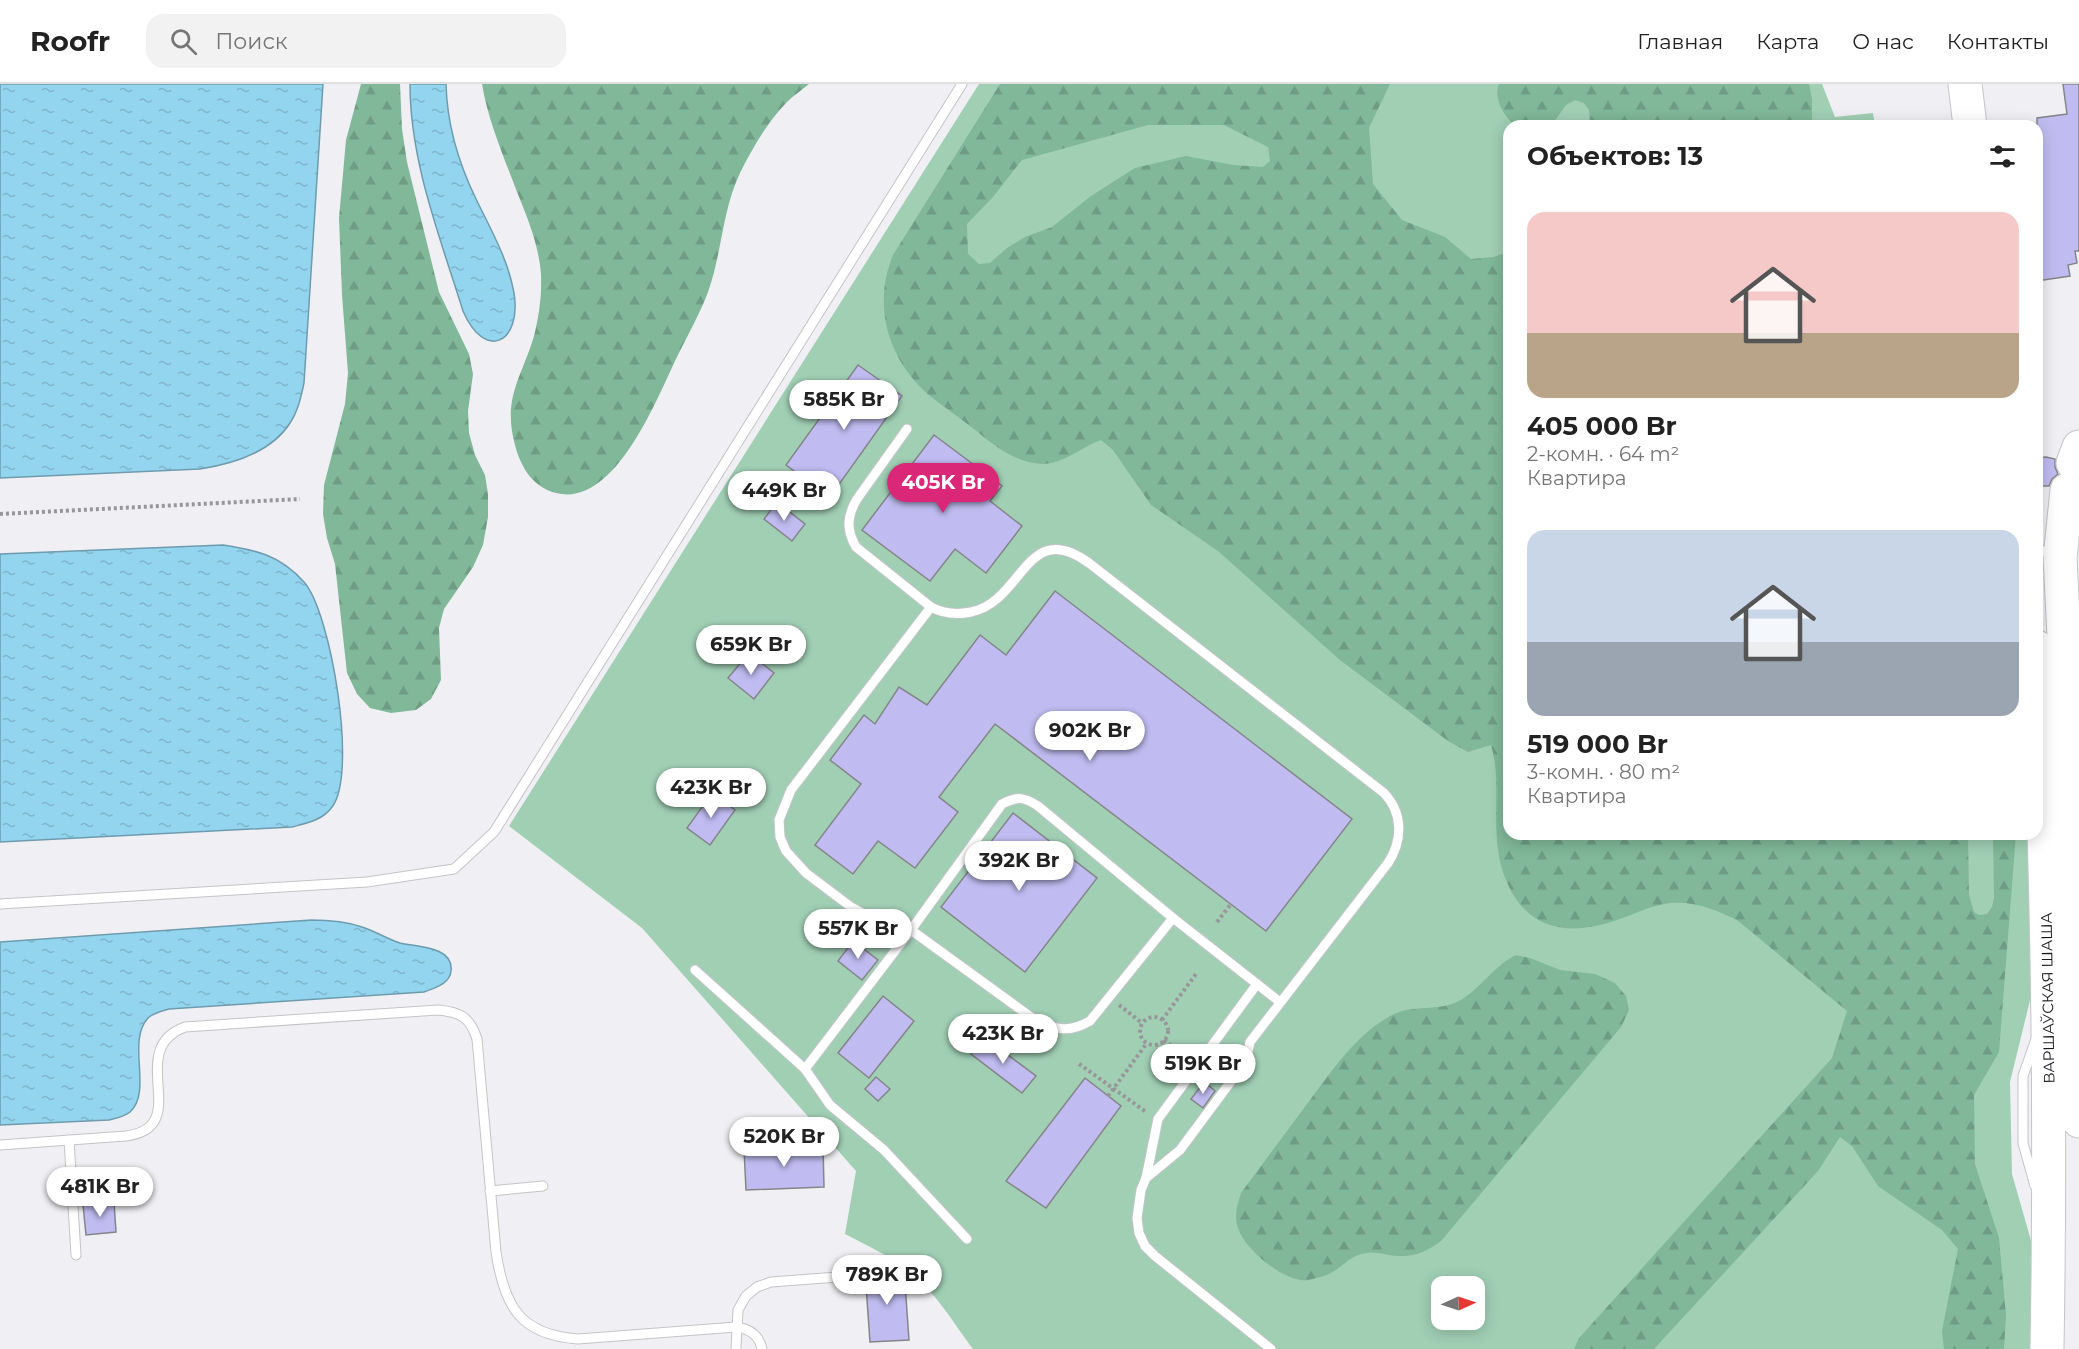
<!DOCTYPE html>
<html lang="ru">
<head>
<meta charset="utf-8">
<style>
  body { margin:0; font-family:Montserrat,sans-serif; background:#f2f2f2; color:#222; height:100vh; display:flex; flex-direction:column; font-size:22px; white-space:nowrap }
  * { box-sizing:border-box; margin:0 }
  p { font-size:20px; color:#767676 }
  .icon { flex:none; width:33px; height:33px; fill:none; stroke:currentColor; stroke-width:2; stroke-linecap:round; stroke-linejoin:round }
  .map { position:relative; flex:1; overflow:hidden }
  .side { position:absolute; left:1503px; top:36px; width:540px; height:720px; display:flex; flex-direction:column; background:#fff; border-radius:18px; box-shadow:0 3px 15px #0003 }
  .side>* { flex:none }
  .needle { width:39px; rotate:87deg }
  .controls { position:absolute; left:1431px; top:1192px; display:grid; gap:12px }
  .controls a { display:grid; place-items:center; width:54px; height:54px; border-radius:12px; background:#fff; box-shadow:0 3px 15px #0003; font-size:30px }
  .price { position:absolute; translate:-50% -51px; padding:0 14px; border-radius:21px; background:#fff; color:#222; font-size:20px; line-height:39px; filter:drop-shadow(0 2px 3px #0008) }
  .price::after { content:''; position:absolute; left:50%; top:36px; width:18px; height:14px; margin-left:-9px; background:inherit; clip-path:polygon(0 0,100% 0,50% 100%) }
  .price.selected { background:#db2777; color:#fff }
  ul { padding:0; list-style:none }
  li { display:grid; align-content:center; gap:12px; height:318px; padding:0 24px }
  li span { display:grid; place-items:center; height:186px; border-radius:18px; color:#555 }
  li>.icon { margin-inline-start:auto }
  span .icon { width:108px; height:108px; fill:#fffc; stroke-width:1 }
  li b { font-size:26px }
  h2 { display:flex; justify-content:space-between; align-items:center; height:72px; padding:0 24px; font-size:26px }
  header { display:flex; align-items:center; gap:36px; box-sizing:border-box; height:84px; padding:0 30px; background:#fff; border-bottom:2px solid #e0e0e0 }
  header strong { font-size:28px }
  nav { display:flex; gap:33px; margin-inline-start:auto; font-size:21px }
  .search { width:420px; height:54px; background:#f2f2f2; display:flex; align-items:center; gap:15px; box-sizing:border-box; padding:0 21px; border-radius:18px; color:#767676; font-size:22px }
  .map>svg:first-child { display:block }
  .grass { fill:#a0cfb4; fill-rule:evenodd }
  .forest { fill:url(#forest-firs); fill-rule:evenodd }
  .water { fill:url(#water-ripples); stroke:#6e9cae; stroke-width:1.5 }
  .building { fill:#c0bcf1; stroke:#858589; stroke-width:1.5 }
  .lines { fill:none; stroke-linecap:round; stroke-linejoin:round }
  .lane-casing { stroke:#c4c4c8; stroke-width:11 }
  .highway-casing { stroke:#c4c4c8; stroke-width:35 }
  .path { stroke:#97979a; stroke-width:4; stroke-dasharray:3 3; stroke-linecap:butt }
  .lane { stroke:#fff; stroke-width:9 }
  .highway { stroke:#fff; stroke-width:33 }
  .labels { text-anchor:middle; stroke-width:6; stroke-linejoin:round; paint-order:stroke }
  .street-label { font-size:15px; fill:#181819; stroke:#fdfdff }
</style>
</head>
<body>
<header>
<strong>Roofr</strong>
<div class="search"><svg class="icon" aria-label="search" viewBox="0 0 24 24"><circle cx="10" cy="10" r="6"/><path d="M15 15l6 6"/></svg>Поиск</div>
<nav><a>Главная</a><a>Карта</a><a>О нас</a><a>Контакты</a></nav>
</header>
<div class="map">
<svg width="2079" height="1265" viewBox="0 0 2079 1265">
  <defs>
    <pattern id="forest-firs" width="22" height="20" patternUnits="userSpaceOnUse" patternTransform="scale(1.5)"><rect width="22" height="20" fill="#80b899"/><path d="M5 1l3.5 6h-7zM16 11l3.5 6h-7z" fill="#6e9d83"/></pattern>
    <pattern id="water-ripples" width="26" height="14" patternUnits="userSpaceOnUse" patternTransform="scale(1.5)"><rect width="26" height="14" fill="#93d4ee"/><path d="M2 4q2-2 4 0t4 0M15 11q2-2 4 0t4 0" fill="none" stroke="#7eb5cc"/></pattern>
  </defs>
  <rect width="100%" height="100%" fill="#f0f0f4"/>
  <path class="grass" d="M979,0H1822L1835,33L1873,29L1875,42H1509V750H2032L2034,900L2010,998L2012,1090L2034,1167L2031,1265H973C953,1238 934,1206 907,1185C888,1171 866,1161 845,1150L856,1087L642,844L509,742ZM1442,1203H1474V1236H1442Z"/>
  <g class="forest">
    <path d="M361,0H400L402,45L407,78L439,208L469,270L473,290L468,327L469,349L475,371L485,391L488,410V433L483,461L473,483L444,525L439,544L441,596L431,615L416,626L391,629L370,624L357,610L347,589L335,480L327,454L323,430L324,401L345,320L348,289L342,211L339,134L346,56Z"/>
    <path d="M482,0H809C802,6 794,11 787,18C768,37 752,65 740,89C722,127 722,169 708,208C699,232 686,254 675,277C656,317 614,424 556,409C533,403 521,384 515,361C502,314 522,293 534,252C539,232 542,211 541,190C539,162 528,135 517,108C504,73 488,37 482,0Z"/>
    <path d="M1000,0H1390L1369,44L1373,100L1402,136L1445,153L1471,175L1493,173L1509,168V750H1968L1969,811L1974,828L1979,831L1987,830L1992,823L1994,814L1993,750H2016L1999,968L1974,1011L1975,1080L1999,1154L2006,1232L2004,1265H1944L1942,1247L1958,1165L1942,1146L1878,1102L1852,1062L1840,1053L1818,1087L1654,1265H1574L1579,1254L1832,974L1847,927L1737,836C1716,826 1695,817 1671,819C1650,821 1631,832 1611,838C1564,853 1525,843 1506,796C1487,751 1504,705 1491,661L1468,668L1448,657L1340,576L1218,467L1151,421L1113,366L1101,356C1081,363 1064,380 1042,380C1012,378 993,360 970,342C957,332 943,322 930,312C888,276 872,222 893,171ZM1148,41H1224L1268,63L1270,77L1263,83L1233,81L1186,72L1135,84L1091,112L1052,143L1025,153L1007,164L990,179L979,180L968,170L967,140L993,113L1022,76Z"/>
    <path d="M1499,0H1809L1812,15V42H1590L1589,26L1584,19L1575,16L1566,21L1551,42H1514C1504,30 1493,16 1499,0Z"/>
    <path d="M1516,871L1530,874L1560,886L1595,890L1615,899L1626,912L1629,926L1621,943L1441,1157C1428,1167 1415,1173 1398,1172C1387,1172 1378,1167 1367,1169C1350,1171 1344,1182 1331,1189C1326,1192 1316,1194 1309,1196C1286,1200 1245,1166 1238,1144C1234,1131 1237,1122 1241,1109C1263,1079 1285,1050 1307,1020C1332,987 1355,951 1392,931C1413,920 1438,928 1459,917C1481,905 1493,882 1516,871Z"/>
  </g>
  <g class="water">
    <path d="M0,0H323L304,299C301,313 298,327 290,339C271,369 232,380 200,385L0,394Z"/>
    <path d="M410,0H446C447,41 458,78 476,115C491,146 508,175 514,209C522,259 485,278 463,227C440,153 410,78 410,0Z"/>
    <path d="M223,461C256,466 280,471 304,498C331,528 358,690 332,723C323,736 307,739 292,743L0,758V470Z"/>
    <path d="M311,836C329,836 345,837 362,843C375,847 387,855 400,859C416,863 454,862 451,887C450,900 434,904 424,908L169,925C162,927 153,929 148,934C126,958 153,1007 130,1028C124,1033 116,1034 109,1036L0,1041V858Z"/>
  </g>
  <g class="building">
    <path d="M2063,0H2079V167H2075L2077,179L2068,181L2070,192L2037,197V34L2067,30Z"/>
    <path d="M858,281L902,312L830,413L786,381Z"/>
    <path d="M934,351L1002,402L990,417L1022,442L986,489L955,465L930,497L862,446Z"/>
    <path d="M2046,373L2055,375V383L2058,390L2052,395L2049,402H2037V374Z"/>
    <path d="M777,418L805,440L792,457L764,435Z"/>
    <path d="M1055,507L1352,735L1266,847L995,640L939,713L958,728L915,784L878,757L853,790L815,761L861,700L830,676L864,631L875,640L899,603L927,621L980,551L1006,571Z"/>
    <path d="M749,569L774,589L754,615L728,594Z"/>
    <path d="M712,709L735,726L710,761L687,744Z"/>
    <path d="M1013,729L1097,794L1025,888L941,823Z"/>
    <path d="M853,857L878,876L862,896L838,877Z"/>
    <path d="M883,912L914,937L869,994L838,969Z"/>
    <path d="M984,953L1036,992L1022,1009L971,970Z"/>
    <path d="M876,993L890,1005L878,1017L865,1005Z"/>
    <path d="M1085,994L1121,1022L1046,1124L1006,1097Z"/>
    <path d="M1204,998L1215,1007L1203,1024L1191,1015Z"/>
    <path d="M823,1062L824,1103L746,1106L744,1065Z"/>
    <path d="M114,1118L116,1148L86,1151L83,1121Z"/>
    <path d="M904,1185L909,1256L870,1258L865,1187Z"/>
  </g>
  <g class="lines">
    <g class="lane-casing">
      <g id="lane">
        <path d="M907,345L857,415C847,432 846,446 856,463L931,523C944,530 956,531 971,528C1024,517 1026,433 1089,479L1384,709C1403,729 1403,756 1388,779L1250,958L1246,977L1180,1066L1146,1094L1141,1106L1137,1134L1139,1149L1145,1162L1155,1172L1271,1265"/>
        <path d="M2037,464L2055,472"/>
        <path d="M931,523L791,706L779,736L780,753L786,767L806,789L851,823L864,830L911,846L1035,936C1056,946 1069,949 1090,937L1173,834L1280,918"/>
        <path d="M0,820L367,798L454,785L494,748L962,0"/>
        <path d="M695,886L805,985"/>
        <path d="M69,1056L76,1171"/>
        <path d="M0,1061L126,1052C195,1043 123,966 185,943L438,926C460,928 470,933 477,955L496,1168C504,1222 520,1251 578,1255L736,1243C750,1245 759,1251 762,1265"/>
        <path d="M1146,1094L1158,1035L1257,900"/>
        <path d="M2035,1102L2023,1059V992L2036,955"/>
        <path d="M490,1107L543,1102"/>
        <path d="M967,1155L884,1066L830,1021L805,985L911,846L1002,720C1017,712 1024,713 1038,722L1173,834"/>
        <path d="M736,1265L738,1226L746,1212L757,1203L771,1198L851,1192"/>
      </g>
    </g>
    <g class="highway-casing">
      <g id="highway">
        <path d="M1965,0L1970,42"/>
        <path d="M2073,379L2079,363"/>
        <path d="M2067,406L2060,474L2071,688L2078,895L2079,1037"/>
        <path d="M2037,563C2048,797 2051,1031 2047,1265"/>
      </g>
    </g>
    <g class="path">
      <path d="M0,430L300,415"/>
      <path d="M1217,838L1231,820"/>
      <path d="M1119,921L1142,939"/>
      <circle cx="1154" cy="947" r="14"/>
      <path d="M1162,936L1196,890"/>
      <path d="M1164,956L1187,975"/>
      <path d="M1079,980L1146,1028"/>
      <path d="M1108,1012L1147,959"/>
    </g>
    <use href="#lane" class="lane"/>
    <use href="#highway" class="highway"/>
  </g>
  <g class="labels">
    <g class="street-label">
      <text transform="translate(2048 914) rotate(-91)" y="5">ВАРШАЎСКАЯ ШАША</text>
    </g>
  </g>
</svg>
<div class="controls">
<a><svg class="needle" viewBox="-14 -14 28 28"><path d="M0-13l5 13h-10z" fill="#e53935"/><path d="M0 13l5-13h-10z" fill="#767676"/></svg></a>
</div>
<b class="price" style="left:844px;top:347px">585K Br</b>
<b class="price selected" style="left:943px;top:430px">405K Br</b>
<b class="price" style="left:784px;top:438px">449K Br</b>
<b class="price" style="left:751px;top:592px">659K Br</b>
<b class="price" style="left:1090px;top:678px">902K Br</b>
<b class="price" style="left:711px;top:735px">423K Br</b>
<b class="price" style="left:1019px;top:808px">392K Br</b>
<b class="price" style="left:858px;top:876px">557K Br</b>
<b class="price" style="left:1003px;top:981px">423K Br</b>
<b class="price" style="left:1203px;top:1011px">519K Br</b>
<b class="price" style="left:784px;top:1084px">520K Br</b>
<b class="price" style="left:100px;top:1134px">481K Br</b>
<b class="price" style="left:887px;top:1222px">789K Br</b>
<section class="side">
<h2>Объектов: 13<svg class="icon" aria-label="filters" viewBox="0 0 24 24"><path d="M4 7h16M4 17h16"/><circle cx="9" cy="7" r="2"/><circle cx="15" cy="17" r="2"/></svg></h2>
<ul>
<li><span style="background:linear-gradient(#f6c9c9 65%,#b9a48a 0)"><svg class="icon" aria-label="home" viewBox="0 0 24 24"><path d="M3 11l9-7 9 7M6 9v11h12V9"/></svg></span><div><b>405 000 Br</b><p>2-комн. · 64 m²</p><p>Квартира</p></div></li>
<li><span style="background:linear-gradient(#c9d6e8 60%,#9aa5b1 0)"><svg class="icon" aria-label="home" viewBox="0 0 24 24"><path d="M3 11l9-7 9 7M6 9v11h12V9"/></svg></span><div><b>519 000 Br</b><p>3-комн. · 80 m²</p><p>Квартира</p></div></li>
</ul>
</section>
</div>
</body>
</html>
